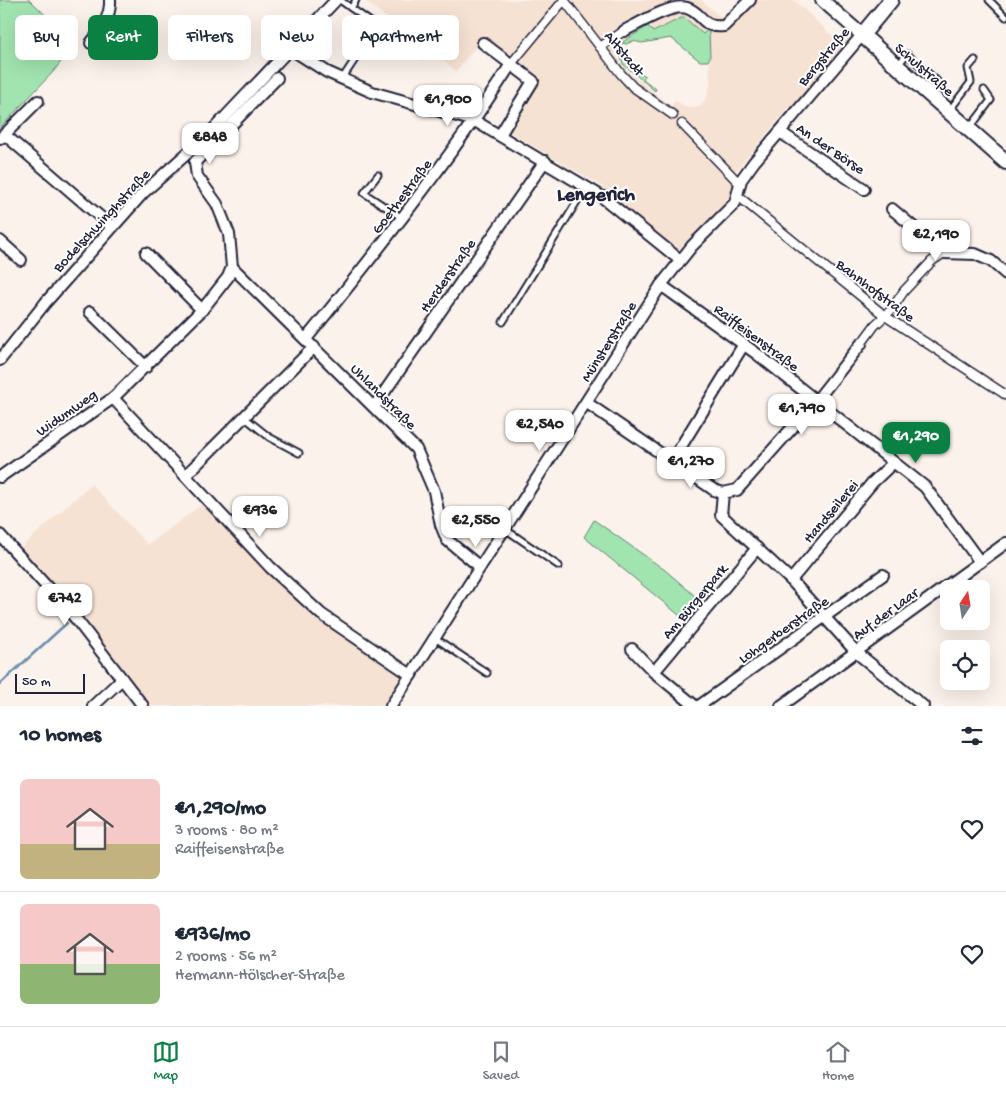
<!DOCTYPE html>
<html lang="en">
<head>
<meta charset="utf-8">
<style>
  body { margin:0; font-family:"Gochi Hand",sans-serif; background:#f2f2f3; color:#1f2937; height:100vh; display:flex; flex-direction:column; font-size:19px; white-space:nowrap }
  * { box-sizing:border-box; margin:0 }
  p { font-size:16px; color:#747a83 }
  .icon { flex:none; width:28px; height:28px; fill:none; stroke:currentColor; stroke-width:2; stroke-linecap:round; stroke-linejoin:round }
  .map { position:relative; height:706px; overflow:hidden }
  .panel { display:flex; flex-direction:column; background:#fff; flex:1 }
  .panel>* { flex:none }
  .guide { position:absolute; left:15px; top:15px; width:500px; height:45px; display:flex; gap:10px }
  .needle { width:32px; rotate:12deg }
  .buttons { position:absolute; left:940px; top:580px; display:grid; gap:10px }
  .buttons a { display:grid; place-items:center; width:50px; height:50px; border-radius:8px; background:#fff; box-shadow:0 5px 20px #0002; font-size:25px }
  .scale { position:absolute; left:15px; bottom:12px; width:70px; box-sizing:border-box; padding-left:5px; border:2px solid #22223b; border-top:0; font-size:14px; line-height:18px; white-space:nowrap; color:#22223b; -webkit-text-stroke:4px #fff; paint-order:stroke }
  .price { position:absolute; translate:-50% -42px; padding:0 11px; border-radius:10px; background:#fff; color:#222; font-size:16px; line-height:32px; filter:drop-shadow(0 1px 2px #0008) }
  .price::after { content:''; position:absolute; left:50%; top:30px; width:15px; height:11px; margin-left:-8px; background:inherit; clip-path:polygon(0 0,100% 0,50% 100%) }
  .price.current { background:#0b8043; color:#fff }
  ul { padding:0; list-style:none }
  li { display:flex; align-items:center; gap:15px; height:125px; padding:0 20px }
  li+li { border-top:1px solid #e0e1e3 }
  li span { display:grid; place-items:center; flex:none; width:140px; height:100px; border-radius:8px; color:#555 }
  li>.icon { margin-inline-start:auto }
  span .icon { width:60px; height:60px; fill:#fffc; stroke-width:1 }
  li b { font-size:21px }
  h2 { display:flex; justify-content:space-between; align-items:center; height:60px; padding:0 20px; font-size:21px }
  .tag { padding:0 18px; border-radius:8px; background:#fff; box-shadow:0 5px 20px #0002; font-size:18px; line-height:45px }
  .tag.current { background:#0b8043; color:#fff }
  .tab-bar { display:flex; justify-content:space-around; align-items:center; height:70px; border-top:1px solid #e0e1e3; background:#fff; font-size:14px; color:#747a83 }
  .tab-bar a { display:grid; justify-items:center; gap:2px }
  .tab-bar .current { color:#0b8043 }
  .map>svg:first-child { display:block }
  .built { fill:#f6e2d3; fill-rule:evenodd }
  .green { fill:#a1e4af; stroke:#628375 }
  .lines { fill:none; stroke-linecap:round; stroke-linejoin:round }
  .stream { stroke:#6a8cae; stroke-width:2.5 }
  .service-casing { stroke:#22223b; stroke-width:9 }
  .pedestrian-casing { stroke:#22223b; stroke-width:11 }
  .minor-casing { stroke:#22223b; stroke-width:14 }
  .tertiary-casing { stroke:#22223b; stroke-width:16 }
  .secondary-casing { stroke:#22223b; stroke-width:18 }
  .service { stroke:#fff; stroke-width:5 }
  .pedestrian { stroke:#fff; stroke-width:8 }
  .minor { stroke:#fff; stroke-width:10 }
  .tertiary { stroke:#fff; stroke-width:12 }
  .secondary { stroke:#fff; stroke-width:14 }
  .labels { text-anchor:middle; stroke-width:4; stroke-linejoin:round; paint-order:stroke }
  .street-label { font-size:15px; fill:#22223b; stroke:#fff }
  .district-label { font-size:20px; font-weight:bold; fill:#22223b; stroke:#fff }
</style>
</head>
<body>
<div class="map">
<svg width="1006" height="706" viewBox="0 0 1006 706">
  <rect width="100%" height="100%" fill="#fbf2eb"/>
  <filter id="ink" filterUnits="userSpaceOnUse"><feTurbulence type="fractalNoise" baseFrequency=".02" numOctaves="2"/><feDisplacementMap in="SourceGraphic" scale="10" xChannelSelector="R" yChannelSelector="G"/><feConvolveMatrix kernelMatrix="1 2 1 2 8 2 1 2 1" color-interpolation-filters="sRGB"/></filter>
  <g filter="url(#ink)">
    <g class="built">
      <path d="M364,0H701L725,21L744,0H794L843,46L807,89L809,90L792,110L789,107L734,173L732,195L676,252L600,185L508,131L536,85L482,39L456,71L431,50L422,61L390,35L397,26ZM681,18H685L703,35L709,32L710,85L707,97L700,106L690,108L675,101L671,106L629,73L615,54L617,45L640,30L648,26L653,32Z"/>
      <path d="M91,484L148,545L202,504L319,615L407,673L387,706H151L72,609L12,556Z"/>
    </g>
    <g class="green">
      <path d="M0,0H30L75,44L53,72L0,128Z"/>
      <path d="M681,18H685L703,34L707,30L709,32L710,57L708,61H700L671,38L642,43L633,41L626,44L621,43L648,26L653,32Z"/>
      <path d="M619,51L624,52L627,61L645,76L643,79L656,89L655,91L623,64Z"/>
      <path d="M594,520L665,570L702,602L685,620L584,537Z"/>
    </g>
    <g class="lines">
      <path class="stream" d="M0,684L67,623"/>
      <g class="service-casing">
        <g id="service">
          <path d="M340,0L372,23L375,29L342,79"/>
          <path d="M989,0L1006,17"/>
          <path d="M351,8L356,0"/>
          <path d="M898,65L907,54L937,81L928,93"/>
          <path d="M949,111L971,82L968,68L975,60"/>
          <path d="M969,129L991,100L984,90"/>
          <path d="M378,175L364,193L404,219"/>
          <path d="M503,322L586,187"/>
          <path d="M244,417L269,437L299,453"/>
          <path d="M505,529L559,566"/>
          <path d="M435,638L487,673"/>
        </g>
      </g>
      <g class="pedestrian-casing">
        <g id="pedestrian">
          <path d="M564,0L621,74L633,87L673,115"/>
          <path d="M600,47L624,31"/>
          <path d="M511,64L564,0"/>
          <path d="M682,124L740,184"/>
          <path d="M738,196L885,316L1006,395"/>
          <path d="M861,344L875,325L891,310L904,291L932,261L944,253"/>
        </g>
      </g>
      <g class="minor-casing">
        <g id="minor">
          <path d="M624,31C638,24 672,3 687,8C703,13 702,29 724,26L750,0"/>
          <path d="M91,43C101,32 111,15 110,0"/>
          <path d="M483,43L533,81L500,135"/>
          <path d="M291,49L327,72L372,92L475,121L601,196L680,260"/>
          <path d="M780,132L864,189"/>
          <path d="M4,134L112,227"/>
          <path d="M1,138L38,101"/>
          <path d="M892,209L944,253L975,254L991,261L1006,274"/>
          <path d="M0,241L21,260"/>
          <path d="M146,253L202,310"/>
          <path d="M232,267L416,449L434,491L441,525L447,540L480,567"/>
          <path d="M661,285L757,354L925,487L980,562"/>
          <path d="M90,312L146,367"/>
          <path d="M306,339C379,249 448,162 511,64"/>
          <path d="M0,360L46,302L143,193L211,132L336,0"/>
          <path d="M113,398L270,567L321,614L411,675"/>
          <path d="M587,403L714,490L723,493L737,490L816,401L861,344"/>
          <path d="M374,407L545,161"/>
          <path d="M672,461L744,344"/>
          <path d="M186,475L314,347"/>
          <path d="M0,477L113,398L202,310L228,277L232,267L229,234L217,204L197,176L195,162L277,78"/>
          <path d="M723,493L721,515L791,580L857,653L923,706"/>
          <path d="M0,535L76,619L143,706"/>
          <path d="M791,580L872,483L893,463"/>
          <path d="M632,649L654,672L695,706"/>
          <path d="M654,672L757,548"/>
          <path d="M93,706L122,679"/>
          <path d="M391,706L661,285L692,246L735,203L741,180L754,162L862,35"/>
          <path d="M699,706L883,575"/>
          <path d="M781,706L1006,543"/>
        </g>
      </g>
      <g class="tertiary-casing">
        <path id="tertiary" d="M822,0L862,35"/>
      </g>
      <g class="secondary-casing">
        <path id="secondary" d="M891,0L862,35L1006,162"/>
      </g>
      <use href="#service" class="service"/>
      <use href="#pedestrian" class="pedestrian"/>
      <use href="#minor" class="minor"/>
      <use href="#tertiary" class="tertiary"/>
      <use href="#secondary" class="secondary"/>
    </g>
  </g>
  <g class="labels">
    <g class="street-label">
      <text transform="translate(625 53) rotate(50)" y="5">Altstadt</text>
      <text transform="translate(823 56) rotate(-50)" y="5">Bergstraße</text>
      <text transform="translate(925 69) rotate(41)" y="5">Schulstraße</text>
      <text transform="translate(831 148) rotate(34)" y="5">An der Börse</text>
      <text transform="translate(401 196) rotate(-53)" y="5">Goethestraße</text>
      <text transform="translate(101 220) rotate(-47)" y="5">Bodelschwinghstraße</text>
      <text transform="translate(447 275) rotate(-55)" y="5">Herderstraße</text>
      <text transform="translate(876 290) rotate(37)" y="5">Bahnhofstraße</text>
      <text transform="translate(757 337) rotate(37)" y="5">Raiffeisenstraße</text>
      <text transform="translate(608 341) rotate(-58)" y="5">Münsterstraße</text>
      <text transform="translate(384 396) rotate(45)" y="5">Uhlandstraße</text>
      <text transform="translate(66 412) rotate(-35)" y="5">Widumweg</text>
      <text transform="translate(830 511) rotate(-50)" y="5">Handseilerei</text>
      <text transform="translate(694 601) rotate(-50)" y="5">Am Bürgerpark</text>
      <text transform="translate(885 613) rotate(-36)" y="5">Auf der Laar</text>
      <text transform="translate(783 629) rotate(-35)" y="5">Lohgerberstraße</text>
    </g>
    <g class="district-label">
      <text x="596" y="200">Lengerich</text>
    </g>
  </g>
</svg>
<div class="buttons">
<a><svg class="needle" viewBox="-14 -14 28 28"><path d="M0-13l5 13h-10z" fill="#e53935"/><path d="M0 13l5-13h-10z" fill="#747a83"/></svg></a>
<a><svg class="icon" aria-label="locate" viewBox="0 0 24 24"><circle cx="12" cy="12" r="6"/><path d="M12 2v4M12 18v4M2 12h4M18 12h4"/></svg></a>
</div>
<div class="scale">50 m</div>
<b class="price" style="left:448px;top:127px">€1,900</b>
<b class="price" style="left:210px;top:165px">€848</b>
<b class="price" style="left:936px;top:262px">€2,190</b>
<b class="price" style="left:802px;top:436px">€1,790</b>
<b class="price" style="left:540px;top:452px">€2,540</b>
<b class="price current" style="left:916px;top:464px">€1,290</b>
<b class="price" style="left:691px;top:489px">€1,270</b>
<b class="price" style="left:260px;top:538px">€936</b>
<b class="price" style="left:476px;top:548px">€2,550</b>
<b class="price" style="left:65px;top:626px">€742</b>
<div class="guide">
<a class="tag">Buy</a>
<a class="tag current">Rent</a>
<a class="tag">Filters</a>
<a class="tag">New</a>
<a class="tag">Apartment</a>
</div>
</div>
<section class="panel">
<h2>10 homes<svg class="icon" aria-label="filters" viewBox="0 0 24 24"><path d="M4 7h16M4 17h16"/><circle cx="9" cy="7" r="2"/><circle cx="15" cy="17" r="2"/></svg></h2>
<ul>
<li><span style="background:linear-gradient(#f6c9c9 65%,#c2b280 0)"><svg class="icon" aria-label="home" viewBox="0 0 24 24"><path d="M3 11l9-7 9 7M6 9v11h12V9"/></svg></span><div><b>€1,290/mo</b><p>3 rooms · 80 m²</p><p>Raiffeisenstraße</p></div><svg class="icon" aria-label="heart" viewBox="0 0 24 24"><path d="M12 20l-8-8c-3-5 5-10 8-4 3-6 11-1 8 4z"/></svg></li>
<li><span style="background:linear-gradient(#f6c9c9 60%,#8fb573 0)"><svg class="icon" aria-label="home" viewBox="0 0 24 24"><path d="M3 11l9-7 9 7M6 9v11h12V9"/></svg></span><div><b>€936/mo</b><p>2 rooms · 56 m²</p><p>Hermann-Hölscher-Straße</p></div><svg class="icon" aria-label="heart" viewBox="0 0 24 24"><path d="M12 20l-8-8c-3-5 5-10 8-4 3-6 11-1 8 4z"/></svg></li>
</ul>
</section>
<nav class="tab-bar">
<a class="current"><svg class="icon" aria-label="map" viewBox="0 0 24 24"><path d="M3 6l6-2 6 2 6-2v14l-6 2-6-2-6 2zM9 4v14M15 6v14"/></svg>Map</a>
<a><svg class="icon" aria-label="saved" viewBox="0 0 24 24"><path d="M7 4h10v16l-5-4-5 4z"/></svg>Saved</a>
<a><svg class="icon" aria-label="home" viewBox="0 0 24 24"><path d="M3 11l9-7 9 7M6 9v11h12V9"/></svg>Home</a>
</nav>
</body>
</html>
